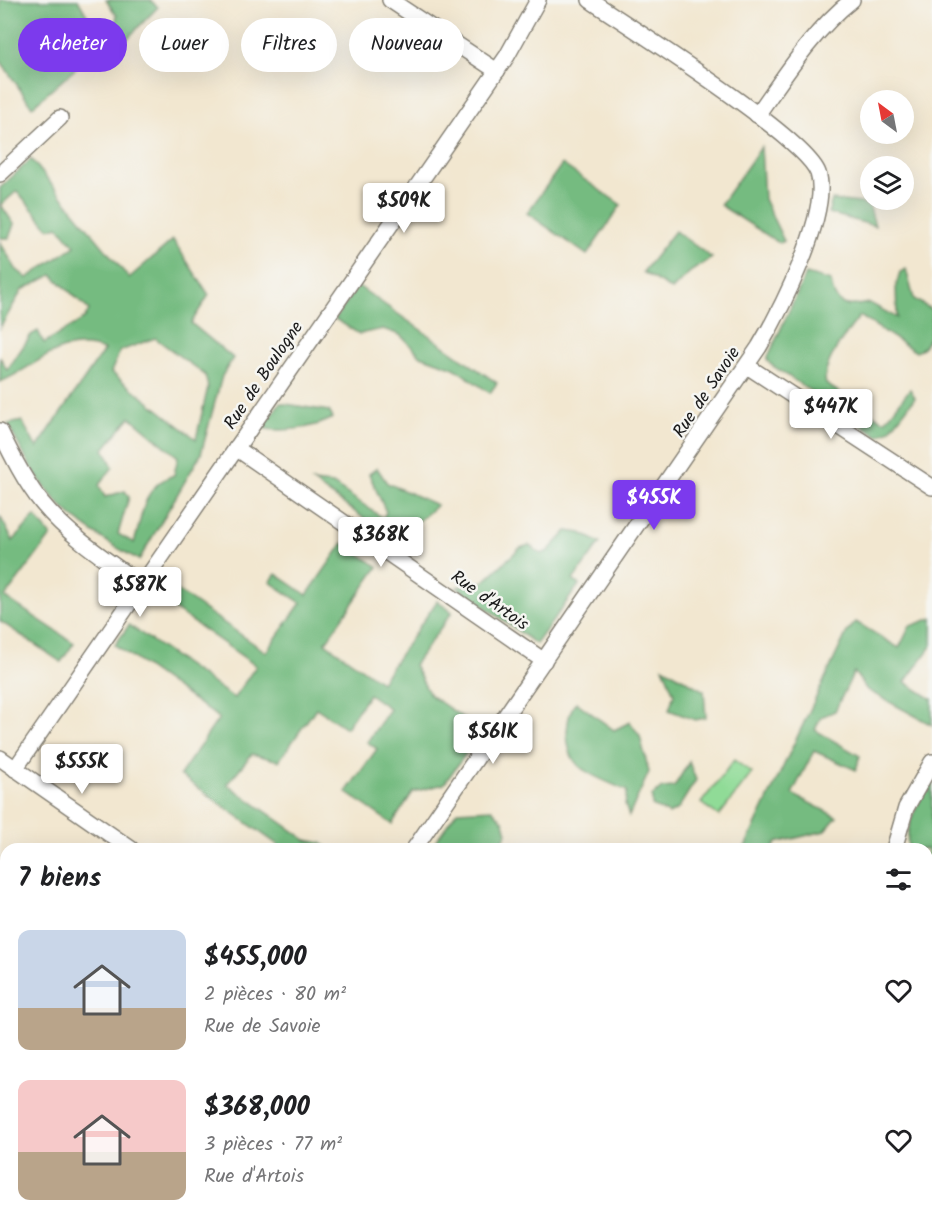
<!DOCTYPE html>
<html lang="fr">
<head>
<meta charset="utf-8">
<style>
  body { margin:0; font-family:Kalam,sans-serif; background:#f2f2f2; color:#202124; height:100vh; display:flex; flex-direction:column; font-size:22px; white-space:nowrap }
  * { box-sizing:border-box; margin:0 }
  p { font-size:20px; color:#757577 }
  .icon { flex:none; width:33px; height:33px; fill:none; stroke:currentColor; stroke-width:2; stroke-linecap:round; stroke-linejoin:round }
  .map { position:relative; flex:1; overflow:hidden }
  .drawer { position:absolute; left:0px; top:843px; width:933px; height:386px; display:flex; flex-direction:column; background:#fff; border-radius:18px 18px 0 0; box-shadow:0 6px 24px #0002 }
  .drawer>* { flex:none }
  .hud { position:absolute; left:18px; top:18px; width:600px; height:54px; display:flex; gap:12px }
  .needle { width:39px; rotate:328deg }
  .fabs { position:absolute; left:860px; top:90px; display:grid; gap:12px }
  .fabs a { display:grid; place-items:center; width:54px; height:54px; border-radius:50%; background:#fff; box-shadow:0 6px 24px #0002; font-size:30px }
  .price { position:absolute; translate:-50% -51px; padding:0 14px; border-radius:6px; background:#fff; color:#222; font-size:20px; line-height:39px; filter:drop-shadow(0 2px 3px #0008) }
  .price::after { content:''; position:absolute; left:50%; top:36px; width:18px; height:14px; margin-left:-9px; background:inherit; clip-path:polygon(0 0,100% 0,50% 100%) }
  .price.current { background:#7c3aed; color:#fff }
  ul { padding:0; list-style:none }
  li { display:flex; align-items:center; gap:18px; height:150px; padding:0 18px }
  li span { display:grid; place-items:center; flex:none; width:168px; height:120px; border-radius:12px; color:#555 }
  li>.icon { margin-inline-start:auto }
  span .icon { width:72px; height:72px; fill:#fffc; stroke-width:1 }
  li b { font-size:26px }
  h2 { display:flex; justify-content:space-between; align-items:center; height:72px; padding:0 18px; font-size:26px }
  .pill { padding:0 21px; border-radius:27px; background:#fff; box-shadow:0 6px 24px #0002; font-size:21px; line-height:54px }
  .pill.current { background:#7c3aed; color:#fff }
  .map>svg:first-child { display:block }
  .green { fill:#90db97; stroke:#567c5a; stroke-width:1.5 }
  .forest { fill:#74bb80; stroke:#486c4e; stroke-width:1.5; fill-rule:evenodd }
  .water { fill:#65bfe3; stroke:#406e80; stroke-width:1.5 }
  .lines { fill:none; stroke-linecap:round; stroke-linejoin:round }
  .minor-casing { stroke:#878276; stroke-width:18 }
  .minor { stroke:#fff; stroke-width:15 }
  .rail-casing { stroke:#1c1c1c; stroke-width:5 }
  .rail { stroke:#f6f6f2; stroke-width:3; stroke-dasharray:9; stroke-linecap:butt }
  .labels { text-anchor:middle; stroke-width:5; stroke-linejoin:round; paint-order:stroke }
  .street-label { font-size:18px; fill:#1c1c1c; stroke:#f6f6f2 }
</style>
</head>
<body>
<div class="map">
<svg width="932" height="1228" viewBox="0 0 932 1228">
  <rect width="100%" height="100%" fill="#f6f6f2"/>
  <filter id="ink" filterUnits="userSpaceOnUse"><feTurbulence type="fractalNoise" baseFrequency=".0167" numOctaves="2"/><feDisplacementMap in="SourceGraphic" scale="12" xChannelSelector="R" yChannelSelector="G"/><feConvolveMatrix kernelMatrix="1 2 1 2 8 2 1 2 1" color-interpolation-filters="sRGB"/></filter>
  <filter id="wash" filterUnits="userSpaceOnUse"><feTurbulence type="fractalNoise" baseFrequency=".008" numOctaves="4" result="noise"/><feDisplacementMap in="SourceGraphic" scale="24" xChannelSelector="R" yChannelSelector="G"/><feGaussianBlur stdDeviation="1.35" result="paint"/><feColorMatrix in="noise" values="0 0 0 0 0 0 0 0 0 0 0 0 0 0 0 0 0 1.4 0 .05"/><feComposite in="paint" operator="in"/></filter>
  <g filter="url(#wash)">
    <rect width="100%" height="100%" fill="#f2e7d0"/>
    <path class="green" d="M734,760L752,773L719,816L701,803Z"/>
    <g class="forest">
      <path d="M0,0H78L88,17L63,44L81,64L32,107L0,60Z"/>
      <path d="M106,0H150L158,7L120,46L112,35L117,16Z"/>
      <path d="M761,147L764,199L784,241L779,243L720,205Z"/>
      <path d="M31,159L129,278L173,240L209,295L191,323L233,358L222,376L201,454L139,560C69,523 42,495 8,424L22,421L37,448L104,350C60,334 37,367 0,382V357L7,370L31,335L38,331L44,343L84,319L89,310L52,275L22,290L0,328V242L16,269L27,278L75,246L58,226L49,229L17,191L1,205L14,224L9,238H0V188ZM155,338L205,375L208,387L196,439L111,372L120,351ZM130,417L178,457L174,475C142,485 143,515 134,543L118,534L129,497L125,491L105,497L99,485L113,467L104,449Z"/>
      <path d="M562,164L621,205L587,255L527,213Z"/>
      <path d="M832,200L861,203L870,208L875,226L828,213Z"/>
      <path d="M675,231L712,258L690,272L672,290L643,272Z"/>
      <path d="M906,269L914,299L932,310C932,327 932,345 916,352L860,316C848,331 820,365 826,384L882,420H886L910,389L915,398L890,430L878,436L770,364L767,359L806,274L831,281C835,309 846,307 870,303L897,318L896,285L900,272Z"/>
      <path d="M358,286L497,383L490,393L454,368L421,356L400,335L383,329L359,334L335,319Z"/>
      <path d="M280,403L329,411L333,418C315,428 282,433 262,428Z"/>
      <path d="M377,468L387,483L437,505L396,541L313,482L333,484L383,518L386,512L369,474Z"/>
      <path d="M0,516L13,541L35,516L51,536L5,597L74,643L61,662L0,621Z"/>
      <path d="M567,531L581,533L600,543L573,580L579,585L536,644L457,587L483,582L520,548L529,545L541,554L548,551Z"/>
      <path d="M343,543L378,567L325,643L381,682L437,601L452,612L414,665L430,695L482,731L444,784L413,792L392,824L346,792L377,749L367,742L390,709L369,694L346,728L316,708L279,761L252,754L227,784L306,840L321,843L330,849H276L278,845L180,775L219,718L115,645L129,625L234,698L256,666L153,594L162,580L266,652L301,603L270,582L276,574L307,595Z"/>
      <path d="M932,618V645L905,682L932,699V725L867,690L854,672L835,711L821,717L815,730L860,756L856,770L814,751L792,794L837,817L825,831L776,843L773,849H744L847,632L856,622L899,648L910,626Z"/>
      <path d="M663,667L704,691L706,718L695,720L669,710L674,694Z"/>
      <path d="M576,702L614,730L630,722L640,736L649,772L629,816L625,805L627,791C613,784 597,779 584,770C563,757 563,719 576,702Z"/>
      <path d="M689,762L696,780L678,809L669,814L652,806V796L662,788L674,787Z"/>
      <path d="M932,779V887L927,885V849H908C904,823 920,801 932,779Z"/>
      <path d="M492,809L504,822L507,833L498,849H430L457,811Z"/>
      <path d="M0,938L6,940V964L0,962Z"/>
      <path d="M932,944V1029L927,1030V945Z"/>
      <path d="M927,1114L932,1121V1147L927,1146Z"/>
      <path d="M927,1182L932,1193V1228H912L894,1223L927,1222Z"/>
      <path d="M0,1189L6,1191V1222L78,1223L97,1228H16L0,1222Z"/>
    </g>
    <g class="water">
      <path d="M0,962L6,964V1191L0,1189Z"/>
      <path d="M894,1223L912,1228H97L78,1223Z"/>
    </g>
  </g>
  <g filter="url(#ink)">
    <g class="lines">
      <g class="minor-casing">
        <g id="minor">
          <path d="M390,0L497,71"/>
          <path d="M757,115C786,74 813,31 852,0"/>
          <path d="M0,174L60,118"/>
          <path d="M747,366L932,487"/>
          <path d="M0,431C12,456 25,482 42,503C70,537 108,561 143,586"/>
          <path d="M236,448L544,661"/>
          <path d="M0,758L131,849"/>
          <path d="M15,769L507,56L538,0"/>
          <path d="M414,849L759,347C780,312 831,212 818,173C805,137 631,28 590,0"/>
          <path d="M894,849L906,808L932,762"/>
          <path d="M927,1160L932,1161"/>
        </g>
      </g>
      <use href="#minor" class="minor"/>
      <g class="rail-casing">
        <path id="rail" d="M0,1221L21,1228"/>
      </g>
      <use href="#rail" class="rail"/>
    </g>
  </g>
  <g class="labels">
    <g class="street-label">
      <text transform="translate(263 375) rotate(-56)" y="6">Rue de Boulogne</text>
      <text transform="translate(706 392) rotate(-56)" y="6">Rue de Savoie</text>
      <text transform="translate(490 600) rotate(35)" y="6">Rue d'Artois</text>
    </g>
  </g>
</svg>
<div class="fabs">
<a><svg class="needle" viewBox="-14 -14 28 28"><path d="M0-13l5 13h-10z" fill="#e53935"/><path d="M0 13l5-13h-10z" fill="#757577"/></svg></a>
<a><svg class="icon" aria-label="layers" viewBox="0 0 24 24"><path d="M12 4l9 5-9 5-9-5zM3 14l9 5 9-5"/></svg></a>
</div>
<b class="price" style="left:404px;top:234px">$509K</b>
<b class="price" style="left:831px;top:440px">$447K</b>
<b class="price current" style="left:654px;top:531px">$455K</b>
<b class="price" style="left:381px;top:568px">$368K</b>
<b class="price" style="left:140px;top:618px">$587K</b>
<b class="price" style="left:493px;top:765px">$561K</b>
<b class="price" style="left:82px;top:795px">$555K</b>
<div class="hud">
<a class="pill current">Acheter</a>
<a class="pill">Louer</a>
<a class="pill">Filtres</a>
<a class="pill">Nouveau</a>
</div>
<section class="drawer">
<h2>7 biens<svg class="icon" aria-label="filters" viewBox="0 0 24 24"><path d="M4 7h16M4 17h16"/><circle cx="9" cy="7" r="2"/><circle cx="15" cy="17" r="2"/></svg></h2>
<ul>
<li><span style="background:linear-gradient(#c9d6e8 65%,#b9a48a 0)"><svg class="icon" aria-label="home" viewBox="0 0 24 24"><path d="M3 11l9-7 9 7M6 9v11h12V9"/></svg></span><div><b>$455,000</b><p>2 pièces · 80 m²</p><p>Rue de Savoie</p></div><svg class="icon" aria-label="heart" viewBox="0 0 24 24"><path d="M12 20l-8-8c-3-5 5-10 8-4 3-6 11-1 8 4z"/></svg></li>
<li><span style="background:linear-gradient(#f6c9c9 60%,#b9a48a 0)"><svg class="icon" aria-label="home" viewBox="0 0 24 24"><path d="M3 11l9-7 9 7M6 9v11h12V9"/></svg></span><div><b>$368,000</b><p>3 pièces · 77 m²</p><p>Rue d'Artois</p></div><svg class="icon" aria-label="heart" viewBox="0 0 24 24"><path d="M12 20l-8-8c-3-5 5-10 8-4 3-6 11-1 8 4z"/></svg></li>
</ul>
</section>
</div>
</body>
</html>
